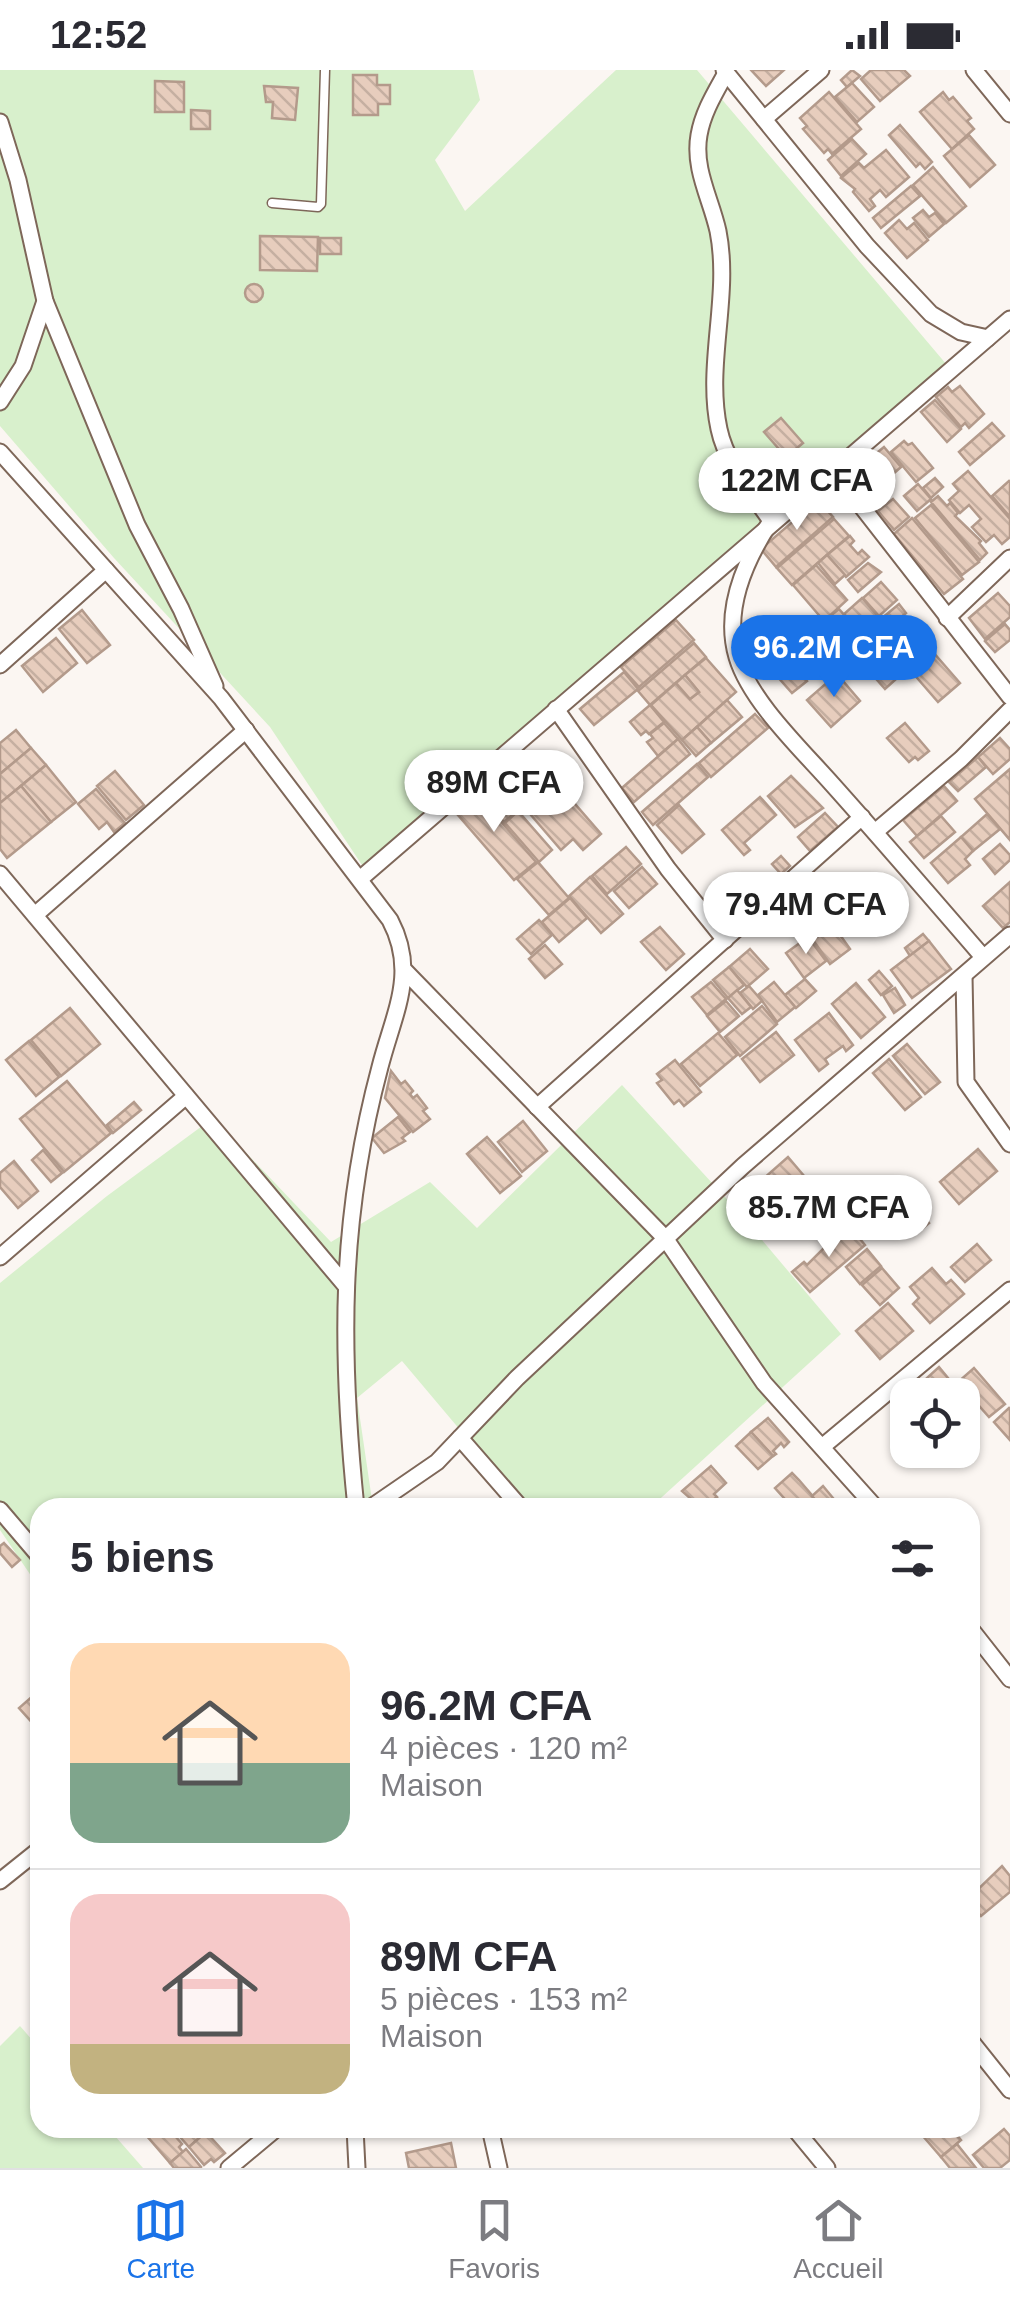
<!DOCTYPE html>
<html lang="fr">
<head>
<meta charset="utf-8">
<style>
  body { margin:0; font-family:Helvetica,sans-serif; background:#f7f7f7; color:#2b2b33; height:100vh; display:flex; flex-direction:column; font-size:38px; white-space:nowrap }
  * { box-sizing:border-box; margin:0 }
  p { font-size:32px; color:#7c7c81 }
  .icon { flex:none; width:55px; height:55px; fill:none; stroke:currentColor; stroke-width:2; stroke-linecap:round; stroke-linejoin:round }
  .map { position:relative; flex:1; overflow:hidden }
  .drawer { position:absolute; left:30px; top:1428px; width:950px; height:640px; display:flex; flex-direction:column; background:#fff; border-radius:30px; box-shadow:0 2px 8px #0004 }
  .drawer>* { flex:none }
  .tools { position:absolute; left:890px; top:1308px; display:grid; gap:20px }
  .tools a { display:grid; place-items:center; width:90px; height:90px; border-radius:20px; background:#fff; box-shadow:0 2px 8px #0004; font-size:50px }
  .price { position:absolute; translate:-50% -85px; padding:0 22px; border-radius:35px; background:#fff; color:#222; font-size:32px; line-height:65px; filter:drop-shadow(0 2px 5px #0008) }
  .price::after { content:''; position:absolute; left:50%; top:60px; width:30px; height:22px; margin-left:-15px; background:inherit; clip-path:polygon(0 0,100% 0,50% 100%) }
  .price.current { background:#1a73e8; color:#fff }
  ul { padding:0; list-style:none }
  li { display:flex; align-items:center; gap:30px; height:250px; padding:0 40px }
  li+li { border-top:2px solid #e1e1e2 }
  li span { display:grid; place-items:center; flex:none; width:280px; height:200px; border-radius:30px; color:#555 }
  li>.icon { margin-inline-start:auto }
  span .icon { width:120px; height:120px; fill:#fffc; stroke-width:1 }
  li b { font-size:42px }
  h2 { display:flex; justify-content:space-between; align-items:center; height:120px; padding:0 40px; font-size:42px }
  .status { display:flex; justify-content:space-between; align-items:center; height:70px; padding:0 50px; background:#fff; direction:ltr }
  .status svg { height:28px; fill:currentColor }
  .menu { display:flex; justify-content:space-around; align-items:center; height:140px; border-top:2px solid #e1e1e2; background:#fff; font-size:28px; color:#7c7c81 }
  .menu a { display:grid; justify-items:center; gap:5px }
  .menu .current { color:#1a73e8 }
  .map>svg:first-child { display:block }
  .green { fill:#d8f0cc }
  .building { fill:url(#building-back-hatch); stroke:#b39a8b; stroke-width:2.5 }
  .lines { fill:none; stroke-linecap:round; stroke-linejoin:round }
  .lane-casing { stroke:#7e6759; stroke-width:11 }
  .street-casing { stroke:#7e6759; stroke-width:19 }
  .lane { stroke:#fff; stroke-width:8 }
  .street { stroke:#fff; stroke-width:15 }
</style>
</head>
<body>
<div class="status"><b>12:52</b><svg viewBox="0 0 49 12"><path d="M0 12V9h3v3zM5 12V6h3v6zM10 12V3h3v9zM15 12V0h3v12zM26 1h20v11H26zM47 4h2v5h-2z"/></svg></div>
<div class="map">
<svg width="1010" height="2098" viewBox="0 0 1010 2098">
  <defs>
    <pattern id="building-back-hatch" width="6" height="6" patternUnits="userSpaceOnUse" patternTransform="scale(2.5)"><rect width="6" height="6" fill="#e7cdbd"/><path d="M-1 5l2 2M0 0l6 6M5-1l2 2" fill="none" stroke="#c5afa1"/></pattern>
  </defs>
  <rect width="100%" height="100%" fill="#fbf6f2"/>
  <g class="green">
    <path d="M0,0H473L480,30L435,90L465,141L616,0H697L947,295L364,798L270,657L114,488L0,356Z"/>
    <path d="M622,1015L736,1139L841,1264L651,1437H525L402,1291L357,1328L373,1437L40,1438V1519L0,1460V1213L107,1126L213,1048L331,1172L430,1112L477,1158Z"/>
    <path d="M20,1956L40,1979V2058H108L143,2098H0V1976Z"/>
  </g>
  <g class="building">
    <path d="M751,0H784L766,16Z"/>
    <path d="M852,0L860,6L847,17L841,10Z"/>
    <path d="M871,0H904L910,6L880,31L861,9Z"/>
    <path d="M353,5H377V15H390V34H378V45H353Z"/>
    <path d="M155,11L184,12V42H155Z"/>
    <path d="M852,13L874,37L857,52L835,27Z"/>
    <path d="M264,16L298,18L295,50L272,48L273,32H266Z"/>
    <path d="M829,22L861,59L832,84L828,79L824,83L803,59L807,56L800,48Z"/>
    <path d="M943,22L949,30L953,27L971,48L967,51L974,59L952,79L920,42Z"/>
    <path d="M191,40L210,41V59H191Z"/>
    <path d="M900,55L932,92L925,99L920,93L916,97L889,65Z"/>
    <path d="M969,65L995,95L970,117L944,86Z"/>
    <path d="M852,69L866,84L841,106L828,90Z"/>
    <path d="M886,80L909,107L886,127L880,120L870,129L875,136L869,141L853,122L855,119L841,108L859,93L864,98Z"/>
    <path d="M933,97L966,136L946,153L913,115Z"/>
    <path d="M911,116L920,126L881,158L873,148Z"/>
    <path d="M923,140L929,147L935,143L944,154L929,167L913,148Z"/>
    <path d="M899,150L907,159L914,153L928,170L907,188L885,163Z"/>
    <path d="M260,166L318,167L317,201L260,200Z"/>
    <rect x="320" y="168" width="21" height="16"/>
    <circle cx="254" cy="223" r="9"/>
    <path d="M960,316L984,344L969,358L965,353L961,357L936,327L948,317L952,322Z"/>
    <path d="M935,330L961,359L947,372L921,342Z"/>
    <path d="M781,348L803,373L786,387L764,362Z"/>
    <path d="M992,353L1004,366L970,395L959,382Z"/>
    <path d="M904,371L908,375L912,373L933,398L916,412L891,382Z"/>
    <path d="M884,377L901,397L885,411L867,391Z"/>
    <path d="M862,394L879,415L863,428L846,407Z"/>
    <path d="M968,401L1010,449V467L1002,474L994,465L986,472L972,457L981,449L969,435L960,443L949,430L959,421L953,414Z"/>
    <path d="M935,408L943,417L931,428L923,418Z"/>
    <path d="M1009,411L1010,412V447L992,426Z"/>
    <path d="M918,414L931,429L917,441L904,426Z"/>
    <path d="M938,426L947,436L950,433L958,443L955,446L981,471L979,473L987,483L980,490L931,432Z"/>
    <path d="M893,429L909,447L894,460L878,441Z"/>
    <path d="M818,430L833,447L776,497L761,479Z"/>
    <path d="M931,435L979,492L962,505L915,448Z"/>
    <path d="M912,448L963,509L944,524L894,464Z"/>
    <path d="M834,449L849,466L792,515L777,498Z"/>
    <path d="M850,466L854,471L850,475L858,484L862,480L869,487L846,507L827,485Z"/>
    <path d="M827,485L845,505L835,514L818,493Z"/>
    <path d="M868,493L881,502L858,522L848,510Z"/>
    <path d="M816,495L847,530L824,551L793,515Z"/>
    <path d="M881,512L897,530L879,546L863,528Z"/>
    <path d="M998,523L1010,536V547L985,569L969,548Z"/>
    <path d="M862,528L882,551L864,567L844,544Z"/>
    <path d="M899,534L906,543L889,558L881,549Z"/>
    <path d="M839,539L869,573L854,586L824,551Z"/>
    <path d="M82,540L110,575L87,593L59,559Z"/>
    <path d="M787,549L802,566L776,589L761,572Z"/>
    <path d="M676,550L694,570L639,617L621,597Z"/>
    <path d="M1005,554L1010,560V570L995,582L985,571Z"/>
    <path d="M56,568L77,593L43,622L22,596Z"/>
    <path d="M875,568L904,602L885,619L855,585Z"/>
    <path d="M694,573L706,587L650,635L638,621Z"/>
    <path d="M933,582L960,613L938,632L911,601Z"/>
    <path d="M784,584L807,611L792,623L769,597Z"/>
    <path d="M706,588L736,622L682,670L651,635L676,613L690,629L699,622L685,605Z"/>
    <path d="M624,602L638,619L594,655L580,639Z"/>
    <path d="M837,604L860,631L831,657L807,630Z"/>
    <path d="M685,605L699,622L690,629L676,613Z"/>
    <path d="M727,630L742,647L711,673L697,657Z"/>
    <path d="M650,635L664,652L649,664L646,661L641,665L630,652Z"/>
    <path d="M755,644L768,658L711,707L699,693Z"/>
    <path d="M664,653L678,669L658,686L647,672L653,668L650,664Z"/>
    <path d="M905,653L929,681L918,690L915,687L909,692L887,668Z"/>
    <path d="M697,657L711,673L696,686L682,670Z"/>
    <path d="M16,660L31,678L0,704V673Z"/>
    <path d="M1000,668L1010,679V689L993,704L978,687Z"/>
    <path d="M678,669L690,684L634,732L622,718Z"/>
    <path d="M31,678L46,695L0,733V704Z"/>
    <path d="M978,687L986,697L958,721L949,712Z"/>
    <path d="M697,694L708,707L653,755L642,742Z"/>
    <path d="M46,695L76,732L51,752L21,716Z"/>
    <path d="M1010,699V770L975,729Z"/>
    <path d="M496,700L525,734L504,752L475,718Z"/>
    <path d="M115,701L144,735L126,750L97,716Z"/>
    <path d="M550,705L601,764L583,780L573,769L561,780L524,737L529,733L524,728Z"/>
    <path d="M791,706L823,738L795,757L768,726Z"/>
    <path d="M21,716L51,752L7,788L0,779V733Z"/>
    <path d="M944,716L957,731L917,766L903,750Z"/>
    <path d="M96,719L125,753L114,762L107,752L99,759L78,734Z"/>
    <path d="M473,719L536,792L514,810L452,738Z"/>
    <path d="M760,727L776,745L744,773L750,780L744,785L722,760Z"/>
    <path d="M679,735L704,764L682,783L657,755Z"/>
    <path d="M518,741L552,780L539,792L505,753Z"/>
    <path d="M825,743L838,757L810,781L798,767Z"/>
    <path d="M987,744L1000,759L973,781L961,767Z"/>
    <path d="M941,746L955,762L924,788L910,772Z"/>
    <path d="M961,767L973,781L965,789L970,795L948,813L931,793Z"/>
    <path d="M1000,774L1010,785V790L995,804L983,789Z"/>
    <path d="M626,777L641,794L607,824L592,806Z"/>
    <path d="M781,786L790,796L781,804L772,794Z"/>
    <path d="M538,792L569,828L549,845L517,809Z"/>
    <path d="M642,797L657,814L629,838L614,821Z"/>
    <path d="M590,807L623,844L601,863L569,826Z"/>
    <path d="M1010,812V852L1003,858L983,836Z"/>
    <path d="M570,828L587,848L559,872L542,852Z"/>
    <path d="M539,850L552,865L531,884L517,869Z"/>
    <path d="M833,855L850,879L830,894L813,870Z"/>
    <path d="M660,857L684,884L666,900L641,872Z"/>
    <path d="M923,864L929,871L910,886L905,878Z"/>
    <path d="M808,867L826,891L804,908L786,883Z"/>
    <path d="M929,871L951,899L912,928L891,900Z"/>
    <path d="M545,875L562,894L545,908L529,889Z"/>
    <path d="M750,879L768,899L747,917L729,897Z"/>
    <path d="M729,897L744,915L728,928L713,910Z"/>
    <path d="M879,901L892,916L881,925L869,910Z"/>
    <path d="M805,909L816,921L796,938L785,925Z"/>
    <path d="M711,912L726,929L707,945L692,927Z"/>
    <path d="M774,912L795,937L777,952L758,925Z"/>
    <path d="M856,913L885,947L861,968L832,934Z"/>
    <path d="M749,916L762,931L753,939L740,923Z"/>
    <path d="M895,918L905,935L894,943L883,925Z"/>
    <path d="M737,920L751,937L742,944L728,928Z"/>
    <path d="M726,931L739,946L720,962L707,946Z"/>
    <path d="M762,936L777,954L740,986L725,967Z"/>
    <path d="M70,938L100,974L61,1006L31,970Z"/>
    <path d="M829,943L853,975L846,981L843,976L825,989L828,994L819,1001L795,970Z"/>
    <path d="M776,962L794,985L760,1012L742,989Z"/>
    <path d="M718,963L737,985L700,1016L681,994Z"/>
    <path d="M29,971L59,1007L36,1026L6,990Z"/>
    <path d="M907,974L940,1012L925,1024L893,986Z"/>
    <path d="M889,989L921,1027L905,1040L873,1003Z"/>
    <path d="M675,990L701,1022L684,1036L679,1030L674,1034L657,1013L662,1010L657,1004Z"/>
    <path d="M391,1001L401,1014L405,1011L413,1021L410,1024L413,1028L417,1025L427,1038L423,1041L430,1049L413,1062L385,1028Z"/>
    <path d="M67,1011L111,1063L64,1102L20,1049Z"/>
    <path d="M134,1032L141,1040L113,1063L107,1055Z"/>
    <path d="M398,1047L410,1062L402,1068L405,1071L384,1083L372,1068Z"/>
    <path d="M523,1051L547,1081L522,1102L498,1072Z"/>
    <path d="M487,1067L521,1106L500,1123L467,1084Z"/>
    <path d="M978,1079L997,1101L959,1134L940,1112Z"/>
    <path d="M43,1080L62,1103L51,1112L32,1090Z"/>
    <path d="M788,1087L805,1107L780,1128L763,1109Z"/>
    <path d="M14,1091L38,1121L18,1138L0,1117V1103Z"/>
    <path d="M920,1142L929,1153L917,1163L908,1153Z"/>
    <path d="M851,1158L865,1175L810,1222L792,1202L804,1192L807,1195L838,1164L840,1166Z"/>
    <path d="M977,1174L991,1190L965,1212L951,1197Z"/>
    <path d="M867,1179L881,1196L860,1214L846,1197Z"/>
    <path d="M882,1198L899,1218L880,1235L862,1215Z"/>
    <path d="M932,1198L946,1214L951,1210L964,1224L930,1253L913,1234L919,1228L910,1217Z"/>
    <path d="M888,1233L913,1261L880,1289L856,1261Z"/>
    <path d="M939,1297L953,1314L940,1325H919L922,1323L917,1317Z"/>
    <path d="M974,1298L1005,1334L989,1347L958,1312Z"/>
    <path d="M956,1311L967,1324L962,1328V1325H940Z"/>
    <path d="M1009,1338L1010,1339V1370L994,1352Z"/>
    <path d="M768,1348L789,1372L784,1377L781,1373L773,1381L776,1384L773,1386L751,1362Z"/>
    <path d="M751,1362L773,1386L758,1399L736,1376Z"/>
    <path d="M711,1396L726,1413L714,1424L717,1427L701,1438L682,1421Z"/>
    <path d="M792,1403L799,1410L823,1438H793L775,1418Z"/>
    <path d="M823,1416L833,1428L822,1437L812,1426Z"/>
    <path d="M4,1473L20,1490L12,1497L0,1483V1476Z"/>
    <path d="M34,1625L40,1631V1653L36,1657L19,1638Z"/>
    <path d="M1002,1796L1010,1806V1822L981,1846L970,1833V1827Z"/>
    <path d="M140,2058H168L182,2074L179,2077L183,2082L170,2093Z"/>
    <path d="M172,2058H202L206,2062L189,2077Z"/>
    <path d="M916,2058H951L961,2070L941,2087Z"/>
    <path d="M1004,2059L1010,2066V2090L1000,2098H984L973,2085Z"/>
    <path d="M206,2062L225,2083L214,2092L211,2089L204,2095L189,2077Z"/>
    <path d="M451,2073L456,2098H409L406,2083Z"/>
    <path d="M957,2074L976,2098H950L941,2087Z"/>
    <path d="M186,2079L201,2097L200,2098H174L170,2093Z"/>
  </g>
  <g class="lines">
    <g class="lane-casing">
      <path id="lane" d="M272,133L318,137L321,134L325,0"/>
    </g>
    <g class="street-casing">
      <g id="street">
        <path d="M724,0L867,176L931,244L961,262L988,268"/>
        <path d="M974,0L1010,44"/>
        <path d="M726,3C715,23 703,42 699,65C693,99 711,129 718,161C731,226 705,294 719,359C726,393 752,423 771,451C746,489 723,540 737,587C750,631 802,680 832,714C883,771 933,829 983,887"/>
        <path d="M764,49L821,0"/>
        <path d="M0,52L18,110L45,231L137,455L181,539L215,616"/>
        <path d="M0,332L23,296L45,231"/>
        <path d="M0,382L221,628L390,850C418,903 394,942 380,997C339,1150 340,1281 356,1438"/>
        <path d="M834,401L1010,627"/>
        <path d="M947,548L1010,488"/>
        <path d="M0,595L106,500"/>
        <path d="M556,639L668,799L725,870"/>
        <path d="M875,762L961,689L1010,640"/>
        <path d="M0,804L345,1215"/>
        <path d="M360,809L1010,249"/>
        <path d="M35,845L246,660"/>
        <path d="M405,901L665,1168L764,1313L876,1438"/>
        <path d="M964,906L966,1012L1010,1074"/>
        <path d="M537,1037L862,747"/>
        <path d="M0,1187L186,1026"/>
        <path d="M460,1368L521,1438"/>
        <path d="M822,1377L1010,1220"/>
        <path d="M370,1438L437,1392L517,1308L743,1096L1010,865"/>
        <path d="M0,1440L40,1487"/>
        <path d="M970,1558L1010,1609"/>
        <path d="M0,1811L40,1779"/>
        <path d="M970,1970L1010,2020"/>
        <path d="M355,2058L357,2098"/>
        <path d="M490,2058L499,2098"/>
        <path d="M794,2058L827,2098"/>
        <path d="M229,2098L277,2058"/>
      </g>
    </g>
    <use href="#lane" class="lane"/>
    <use href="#street" class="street"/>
  </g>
</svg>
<div class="tools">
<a><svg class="icon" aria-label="locate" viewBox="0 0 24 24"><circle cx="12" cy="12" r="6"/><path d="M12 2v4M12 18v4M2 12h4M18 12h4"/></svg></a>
</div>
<b class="price" style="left:797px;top:463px">122M CFA</b>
<b class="price current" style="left:834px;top:630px">96.2M CFA</b>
<b class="price" style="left:494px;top:765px">89M CFA</b>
<b class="price" style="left:806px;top:887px">79.4M CFA</b>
<b class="price" style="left:829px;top:1190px">85.7M CFA</b>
<section class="drawer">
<h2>5 biens<svg class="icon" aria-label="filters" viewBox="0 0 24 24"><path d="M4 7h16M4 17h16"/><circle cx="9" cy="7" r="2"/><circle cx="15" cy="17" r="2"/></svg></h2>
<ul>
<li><span style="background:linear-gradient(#ffd9b3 60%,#7fa58c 0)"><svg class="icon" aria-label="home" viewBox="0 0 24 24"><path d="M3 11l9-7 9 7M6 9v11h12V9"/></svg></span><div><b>96.2M CFA</b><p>4 pièces · 120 m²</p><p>Maison</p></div></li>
<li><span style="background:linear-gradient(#f6c9c9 75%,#c2b280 0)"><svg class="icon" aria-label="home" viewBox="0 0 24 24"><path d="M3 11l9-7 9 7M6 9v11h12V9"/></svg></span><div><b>89M CFA</b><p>5 pièces · 153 m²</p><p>Maison</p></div></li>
</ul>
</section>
</div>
<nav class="menu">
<a class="current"><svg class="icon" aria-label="map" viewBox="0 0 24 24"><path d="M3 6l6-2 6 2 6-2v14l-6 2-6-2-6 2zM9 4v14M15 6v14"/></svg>Carte</a>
<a><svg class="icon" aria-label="saved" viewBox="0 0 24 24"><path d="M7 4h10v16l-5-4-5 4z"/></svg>Favoris</a>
<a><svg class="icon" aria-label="home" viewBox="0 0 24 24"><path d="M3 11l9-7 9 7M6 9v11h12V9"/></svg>Accueil</a>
</nav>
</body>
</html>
